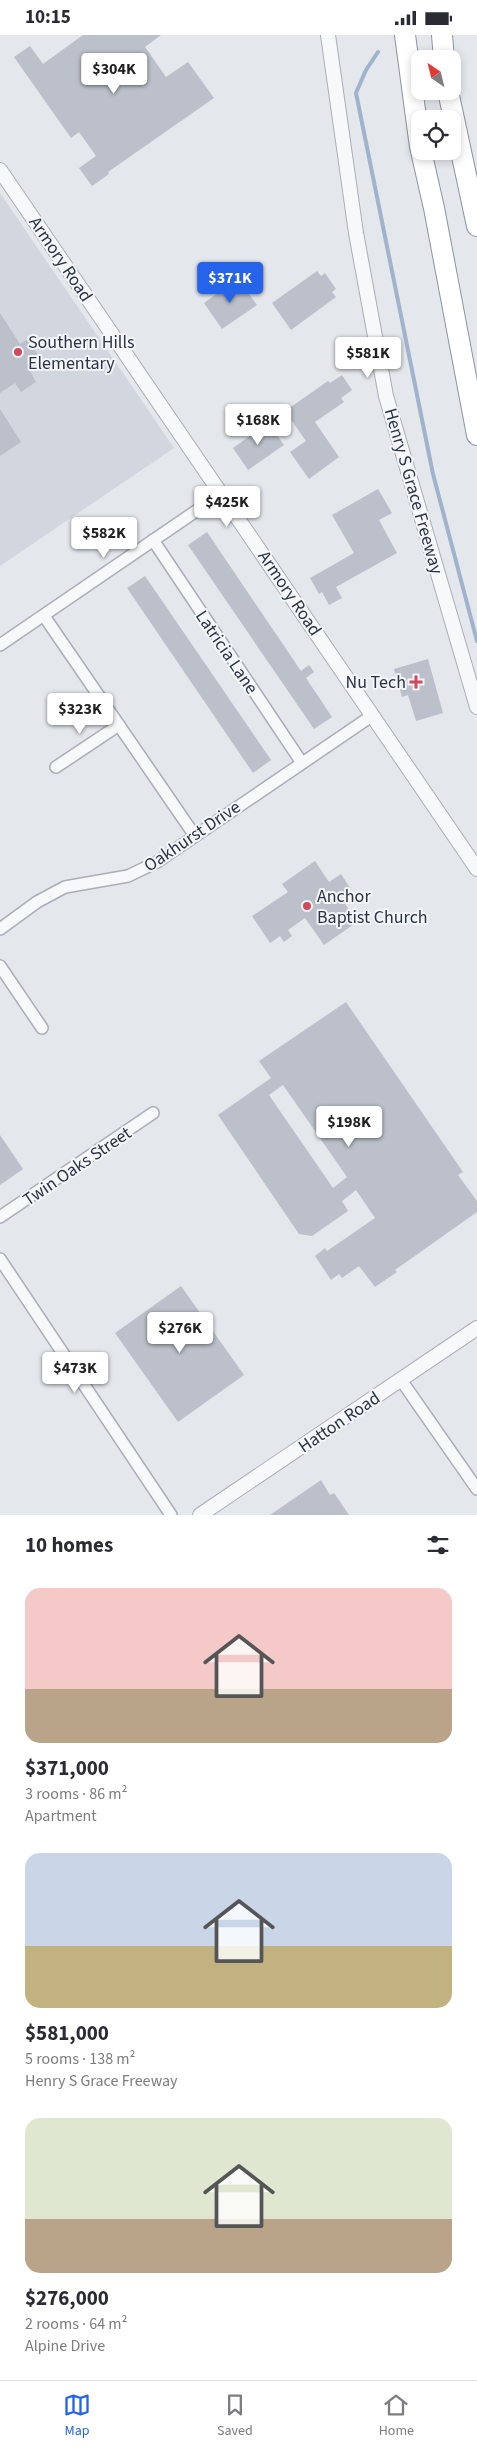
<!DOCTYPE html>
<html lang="en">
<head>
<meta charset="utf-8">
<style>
  body { margin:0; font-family:"Source Sans 3",sans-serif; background:#f7f7f7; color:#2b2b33; height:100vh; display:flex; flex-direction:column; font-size:19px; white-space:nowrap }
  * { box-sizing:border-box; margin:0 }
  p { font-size:16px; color:#7c7c81 }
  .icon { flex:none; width:28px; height:28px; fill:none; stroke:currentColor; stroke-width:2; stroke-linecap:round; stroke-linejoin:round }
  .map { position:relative; height:1480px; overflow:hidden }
  .panel { display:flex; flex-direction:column; background:#fff; flex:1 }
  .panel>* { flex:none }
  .needle { width:32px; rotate:325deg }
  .controls { position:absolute; left:411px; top:15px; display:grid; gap:10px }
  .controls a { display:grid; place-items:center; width:50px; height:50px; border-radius:10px; background:#fff; box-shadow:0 2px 8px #0003; font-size:25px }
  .price { position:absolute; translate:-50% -42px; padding:0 11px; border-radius:5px; background:#fff; color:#222; font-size:16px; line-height:32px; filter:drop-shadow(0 1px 2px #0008) }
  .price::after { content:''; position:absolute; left:50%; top:30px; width:15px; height:11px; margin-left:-8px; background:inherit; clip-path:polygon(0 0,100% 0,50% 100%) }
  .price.on { background:#2563eb; color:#fff }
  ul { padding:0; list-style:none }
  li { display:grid; align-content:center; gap:10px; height:265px; padding:0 25px }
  li span { display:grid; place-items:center; height:155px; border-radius:15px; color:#555 }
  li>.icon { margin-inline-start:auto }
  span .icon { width:90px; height:90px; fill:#fffc; stroke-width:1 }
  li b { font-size:21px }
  h2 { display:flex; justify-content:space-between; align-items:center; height:60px; padding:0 25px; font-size:21px }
  .status { display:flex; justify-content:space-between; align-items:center; height:35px; padding:0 25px; background:#fff; direction:ltr }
  .status svg { height:14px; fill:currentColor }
  .tab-bar { display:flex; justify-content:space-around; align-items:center; height:70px; border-top:1px solid #e1e1e2; background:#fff; font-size:14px; color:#7c7c81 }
  .tab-bar a { display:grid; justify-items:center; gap:2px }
  .tab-bar .on { color:#2563eb }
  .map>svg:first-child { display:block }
  .built { fill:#d2d6de }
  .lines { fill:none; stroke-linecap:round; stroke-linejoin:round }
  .stream { stroke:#9fb4cc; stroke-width:4 }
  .building { fill:#bbc0ca; fill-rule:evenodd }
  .minor-casing { stroke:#a9aeb7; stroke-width:14 }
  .tertiary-casing { stroke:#a9aeb7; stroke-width:16 }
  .motorway-casing { stroke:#8b94a3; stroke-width:22 }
  .minor { stroke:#f7f8fa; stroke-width:11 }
  .tertiary { stroke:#f7f8fa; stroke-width:14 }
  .motorway { stroke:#fff; stroke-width:20 }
  .poi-dot { fill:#d1495b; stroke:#f4f6f9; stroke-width:2 }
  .labels { text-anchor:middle; stroke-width:4; stroke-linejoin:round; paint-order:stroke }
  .street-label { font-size:18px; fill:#2b3445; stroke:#f4f6f9 }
  .poi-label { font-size:18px; fill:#2b3445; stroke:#f4f6f9; text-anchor:start }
</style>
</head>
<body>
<div class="status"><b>10:15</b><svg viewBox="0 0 49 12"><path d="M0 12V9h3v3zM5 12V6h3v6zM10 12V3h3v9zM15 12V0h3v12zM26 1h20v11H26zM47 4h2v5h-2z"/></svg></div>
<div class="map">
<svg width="477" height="1480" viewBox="0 0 477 1480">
  <rect width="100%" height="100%" fill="#e4e7ec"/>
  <path class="built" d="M0,158L174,413L0,531Z"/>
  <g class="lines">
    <path class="stream" d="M378,17L366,35L356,58L433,439L477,606"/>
  </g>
  <g class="building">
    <path d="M83,0H161L145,12L166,42L188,27L214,63L108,137L109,139L92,151L79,133L96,121L79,97L71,103L14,22L30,11L43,29Z"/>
    <path d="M317,236L321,241L325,238L336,254L332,257L336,262L291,295L272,268Z"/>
    <path d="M238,244L257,270L222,294L204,268Z"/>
    <path d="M0,278L20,309L28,304L42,326L29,334L36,347L21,357L15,348L0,358Z"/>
    <path d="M342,340L352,355L341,363L344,367L315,387L339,422L309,444L290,417L306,406L285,376L328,346L330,348Z"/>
    <path d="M0,374L21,407L0,421Z"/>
    <path d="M268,388L284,410L248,435L233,413Z"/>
    <path d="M378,454L392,478L379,485L397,518L336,552L342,563L329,570L322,557L319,559L310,543L354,518L332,480Z"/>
    <path d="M207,497L301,636L309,630L314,637L306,643L332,682L314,694L188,510Z"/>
    <path d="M145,541L271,725L253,738L127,553Z"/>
    <path d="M428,624L443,678L416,686L408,660L402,662L394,634Z"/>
    <path d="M315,826L329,847L341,839L350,853L339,860L357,887L324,910L305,883L288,895L292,901L284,907L280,901L270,908L252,881L288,857L282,849Z"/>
    <path d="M346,967L463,1137L458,1140L477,1166V1177L395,1235L397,1237L375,1252L359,1231L342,1243L339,1239L331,1245L315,1221L325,1213L327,1216L375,1183L356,1155L342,1166L348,1176L312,1201L299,1199L218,1080L271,1043L259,1026ZM283,1050L347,1142L333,1153L269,1060Z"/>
    <path d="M0,1100L23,1134L0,1150Z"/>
    <path d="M181,1251L244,1340L178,1387L115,1298Z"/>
    <path d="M321,1445L330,1460L334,1458L349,1480H270Z"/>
  </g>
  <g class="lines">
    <g class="minor-casing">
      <g id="minor">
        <path d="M153,505L302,728"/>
        <path d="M44,581L195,801"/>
        <path d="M0,610L221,459"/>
        <path d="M56,732L119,690"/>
        <path d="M0,894L37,867L65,852L128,841L157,827L373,680"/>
        <path d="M0,931L42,993"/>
        <path d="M0,1182L153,1078"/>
        <path d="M0,1224L171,1480"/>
        <path d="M401,1345L477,1454"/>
      </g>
    </g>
    <g class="tertiary-casing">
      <g id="tertiary">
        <path d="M328,0L356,198L386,361L477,672"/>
        <path d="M0,135L477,834"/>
        <path d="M200,1480L477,1293"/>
      </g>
    </g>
    <g class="motorway-casing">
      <g id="motorway">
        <path d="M405,0L420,112"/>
        <path d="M442,0L444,24"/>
        <path d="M448,56L477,191"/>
        <path d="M421,116L434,173L477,400"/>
      </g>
    </g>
    <use href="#minor" class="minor"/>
    <use href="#tertiary" class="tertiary"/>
    <use href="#motorway" class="motorway"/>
  </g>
  <g class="poi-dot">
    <circle cx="18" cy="317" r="5"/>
    <path d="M413.5 639.5h5v5h5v5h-5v5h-5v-5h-5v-5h5z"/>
    <circle cx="307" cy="871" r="5"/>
  </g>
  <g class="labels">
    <g class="street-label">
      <text transform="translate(61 224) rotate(56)" y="6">Armory Road</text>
      <text transform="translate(414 456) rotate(74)" y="6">Henry S Grace Freeway</text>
      <text transform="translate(290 558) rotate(56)" y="6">Armory Road</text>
      <text transform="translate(227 617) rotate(56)" y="6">Latricia Lane</text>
      <text transform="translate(192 801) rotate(-34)" y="6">Oakhurst Drive</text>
      <text transform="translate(77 1131) rotate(-34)" y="6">Twin Oaks Street</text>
      <text transform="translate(339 1387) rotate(-34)" y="6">Hatton Road</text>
    </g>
    <g class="poi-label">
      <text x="28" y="313">Southern Hills<tspan x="28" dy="21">Elementary</tspan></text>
      <text x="406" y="653" text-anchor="end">Nu Tech</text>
      <text x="317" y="867">Anchor<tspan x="317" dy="21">Baptist Church</tspan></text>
    </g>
  </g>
</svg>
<div class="controls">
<a><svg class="needle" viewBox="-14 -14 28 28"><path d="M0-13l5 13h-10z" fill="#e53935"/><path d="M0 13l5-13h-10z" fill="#7c7c81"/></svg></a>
<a><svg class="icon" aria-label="locate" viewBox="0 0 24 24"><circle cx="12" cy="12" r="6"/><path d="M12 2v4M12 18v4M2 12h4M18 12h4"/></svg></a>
</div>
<b class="price" style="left:114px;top:60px">$304K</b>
<b class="price on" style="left:230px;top:269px">$371K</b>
<b class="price" style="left:368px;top:344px">$581K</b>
<b class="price" style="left:258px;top:411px">$168K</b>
<b class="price" style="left:227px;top:493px">$425K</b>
<b class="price" style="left:104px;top:524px">$582K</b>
<b class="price" style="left:80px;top:700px">$323K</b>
<b class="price" style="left:349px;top:1113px">$198K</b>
<b class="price" style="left:180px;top:1319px">$276K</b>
<b class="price" style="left:75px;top:1359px">$473K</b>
</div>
<section class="panel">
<h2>10 homes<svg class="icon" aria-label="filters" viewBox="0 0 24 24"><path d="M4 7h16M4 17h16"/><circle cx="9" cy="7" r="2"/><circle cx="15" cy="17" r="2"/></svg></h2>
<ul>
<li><span style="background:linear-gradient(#f6c9c9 65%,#b9a48a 0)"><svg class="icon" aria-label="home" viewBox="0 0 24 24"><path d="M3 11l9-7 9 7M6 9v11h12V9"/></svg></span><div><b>$371,000</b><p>3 rooms · 86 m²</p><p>Apartment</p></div></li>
<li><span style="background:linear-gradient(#c9d6e8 60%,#c2b280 0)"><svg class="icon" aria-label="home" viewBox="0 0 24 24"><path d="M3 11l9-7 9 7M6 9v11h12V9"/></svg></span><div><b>$581,000</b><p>5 rooms · 138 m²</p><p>Henry S Grace Freeway</p></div></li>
<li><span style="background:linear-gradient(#dfe7d0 65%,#b9a48a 0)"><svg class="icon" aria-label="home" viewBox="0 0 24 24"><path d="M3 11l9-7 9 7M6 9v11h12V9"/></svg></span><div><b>$276,000</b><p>2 rooms · 64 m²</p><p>Alpine Drive</p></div></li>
</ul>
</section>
<nav class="tab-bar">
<a class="on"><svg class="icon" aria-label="map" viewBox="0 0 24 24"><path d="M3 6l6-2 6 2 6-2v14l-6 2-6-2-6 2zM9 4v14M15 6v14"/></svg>Map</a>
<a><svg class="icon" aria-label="saved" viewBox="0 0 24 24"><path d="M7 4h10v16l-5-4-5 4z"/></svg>Saved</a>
<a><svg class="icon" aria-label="home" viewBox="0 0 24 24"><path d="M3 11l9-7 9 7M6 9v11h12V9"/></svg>Home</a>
</nav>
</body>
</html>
